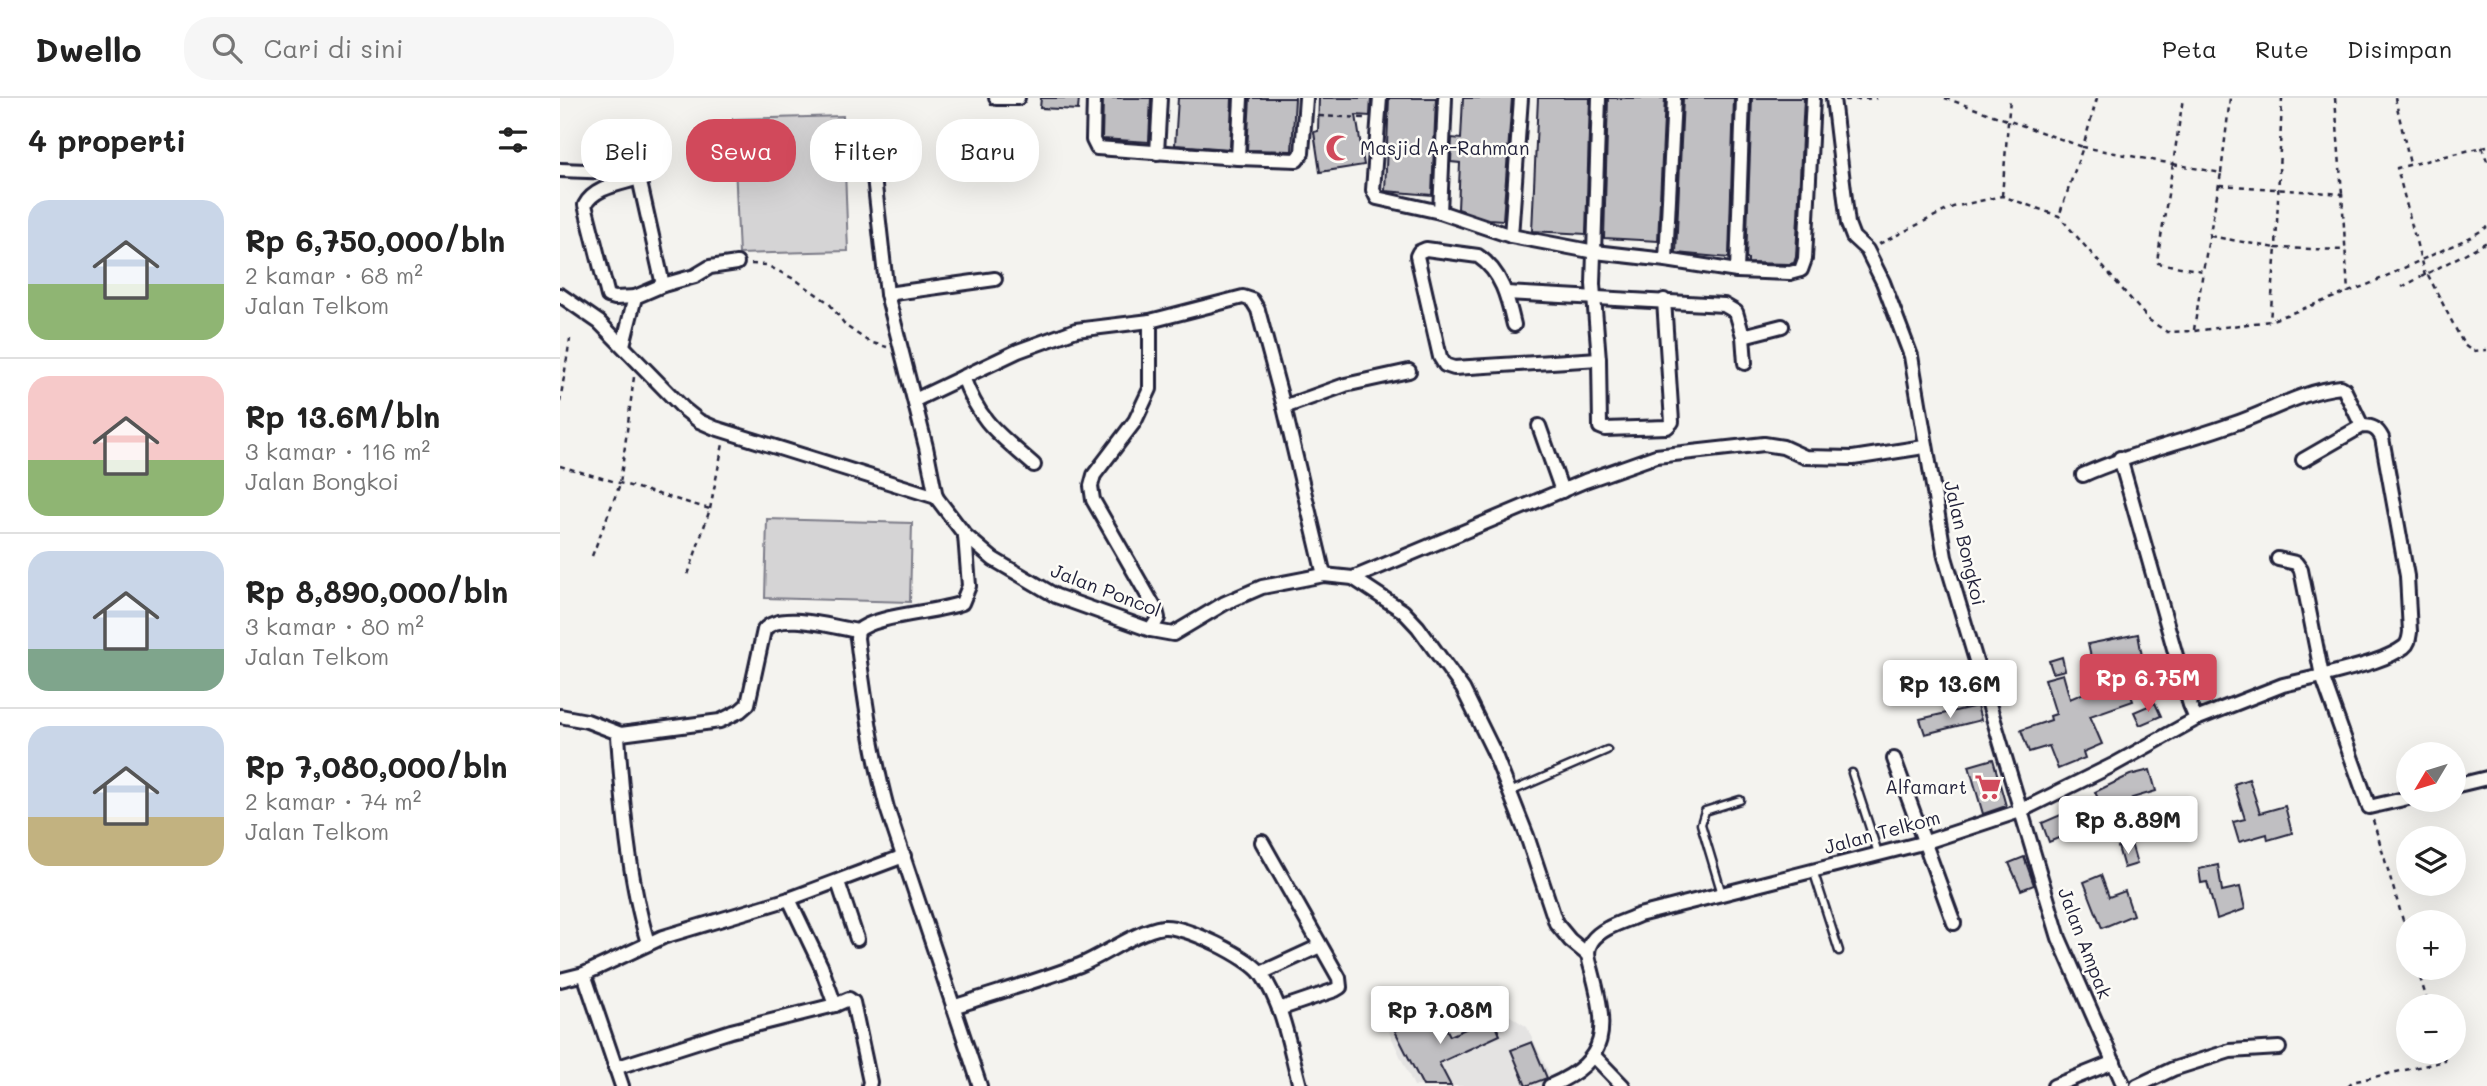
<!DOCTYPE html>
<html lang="id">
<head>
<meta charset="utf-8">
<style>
  body { margin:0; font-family:Mali,sans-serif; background:#f6f6f6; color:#222; height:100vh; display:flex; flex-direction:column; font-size:26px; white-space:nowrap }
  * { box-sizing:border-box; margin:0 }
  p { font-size:23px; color:#767676 }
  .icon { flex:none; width:38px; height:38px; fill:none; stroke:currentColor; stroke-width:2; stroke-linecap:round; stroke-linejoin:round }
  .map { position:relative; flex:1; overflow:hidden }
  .side { display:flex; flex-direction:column; background:#fff; width:560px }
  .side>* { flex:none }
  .banner { position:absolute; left:21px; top:21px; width:665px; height:63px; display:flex; gap:14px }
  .needle { width:46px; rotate:232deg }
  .buttons { position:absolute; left:1836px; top:644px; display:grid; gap:14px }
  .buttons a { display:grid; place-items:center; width:70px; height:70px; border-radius:50%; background:#fff; box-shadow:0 7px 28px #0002; font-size:35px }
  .price { position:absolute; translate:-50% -60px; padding:0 16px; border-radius:7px; background:#fff; color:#222; font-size:23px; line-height:46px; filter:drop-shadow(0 2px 4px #0008) }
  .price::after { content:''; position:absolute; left:50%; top:42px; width:21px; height:16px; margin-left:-10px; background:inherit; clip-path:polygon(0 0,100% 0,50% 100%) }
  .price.on { background:#d1495b; color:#fff }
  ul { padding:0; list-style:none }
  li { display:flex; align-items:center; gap:21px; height:175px; padding:0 28px }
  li+li { border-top:2px solid #e0e0e0 }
  li span { display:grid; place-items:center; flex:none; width:196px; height:140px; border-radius:21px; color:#555 }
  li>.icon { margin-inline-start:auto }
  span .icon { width:84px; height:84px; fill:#fffc; stroke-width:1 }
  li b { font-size:30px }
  h2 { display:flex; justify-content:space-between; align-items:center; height:84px; padding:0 28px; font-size:30px }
  .pill { padding:0 24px; border-radius:28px; background:#fff; box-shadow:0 7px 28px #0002; font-size:24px; line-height:63px }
  .pill.on { background:#d1495b; color:#fff }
  header { display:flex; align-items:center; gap:42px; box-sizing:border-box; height:98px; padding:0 35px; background:#fff; border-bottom:2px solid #e0e0e0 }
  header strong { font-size:33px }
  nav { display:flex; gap:38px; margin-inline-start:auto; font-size:24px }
  .search { width:490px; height:63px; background:#f6f6f6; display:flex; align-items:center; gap:18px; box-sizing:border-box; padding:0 24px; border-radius:28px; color:#767676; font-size:26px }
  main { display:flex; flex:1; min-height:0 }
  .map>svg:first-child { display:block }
  .built { fill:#e4e3e2 }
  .green { fill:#d5d4d5; stroke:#7c7b88; stroke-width:2 }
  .building { fill:#c0bfc2; stroke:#22223b; stroke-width:2 }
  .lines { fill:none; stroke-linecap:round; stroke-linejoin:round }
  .service-casing { stroke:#22223b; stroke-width:11 }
  .minor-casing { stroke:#22223b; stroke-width:18 }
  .path { stroke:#22223b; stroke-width:2.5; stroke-dasharray:5 5; stroke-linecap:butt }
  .service { stroke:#fdfcf7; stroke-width:6 }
  .minor { stroke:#fdfcf7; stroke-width:12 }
  .labels { text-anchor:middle; stroke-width:5; stroke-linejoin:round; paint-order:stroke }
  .poi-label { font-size:19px; fill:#22223b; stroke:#fdfcf7; text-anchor:start }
  .street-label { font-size:19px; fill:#22223b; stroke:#fdfcf7 }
</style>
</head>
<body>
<header>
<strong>Dwello</strong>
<div class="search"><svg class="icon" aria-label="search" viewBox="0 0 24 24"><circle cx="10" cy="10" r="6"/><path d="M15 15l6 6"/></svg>Cari di sini</div>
<nav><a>Peta</a><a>Rute</a><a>Disimpan</a></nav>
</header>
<main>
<section class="side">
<h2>4 properti<svg class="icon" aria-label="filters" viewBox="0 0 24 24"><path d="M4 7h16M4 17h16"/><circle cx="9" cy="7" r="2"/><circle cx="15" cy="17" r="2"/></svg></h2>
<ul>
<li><span style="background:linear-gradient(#c9d6e8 60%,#8fb573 0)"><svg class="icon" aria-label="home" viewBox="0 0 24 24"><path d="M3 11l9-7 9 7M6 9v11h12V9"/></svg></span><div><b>Rp 6,750,000/bln</b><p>2 kamar · 68 m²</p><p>Jalan Telkom</p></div></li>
<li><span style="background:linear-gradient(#f6c9c9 60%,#8fb573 0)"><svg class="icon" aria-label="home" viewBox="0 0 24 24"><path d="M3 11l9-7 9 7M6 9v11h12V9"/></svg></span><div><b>Rp 13.6M/bln</b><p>3 kamar · 116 m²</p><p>Jalan Bongkoi</p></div></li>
<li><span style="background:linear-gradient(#c9d6e8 70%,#7fa58c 0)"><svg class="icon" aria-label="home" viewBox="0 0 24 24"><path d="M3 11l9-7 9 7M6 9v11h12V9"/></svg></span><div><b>Rp 8,890,000/bln</b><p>3 kamar · 80 m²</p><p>Jalan Telkom</p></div></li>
<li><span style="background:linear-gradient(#c9d6e8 65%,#c2b280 0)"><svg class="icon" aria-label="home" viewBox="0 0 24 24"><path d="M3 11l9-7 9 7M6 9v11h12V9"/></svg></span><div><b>Rp 7,080,000/bln</b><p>2 kamar · 74 m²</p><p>Jalan Telkom</p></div></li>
</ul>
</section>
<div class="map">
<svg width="1927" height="988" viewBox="0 0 1927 988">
  <rect width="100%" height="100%" fill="#f4f3ef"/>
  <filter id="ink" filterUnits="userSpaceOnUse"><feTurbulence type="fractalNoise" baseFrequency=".0143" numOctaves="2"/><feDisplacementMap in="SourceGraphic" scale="14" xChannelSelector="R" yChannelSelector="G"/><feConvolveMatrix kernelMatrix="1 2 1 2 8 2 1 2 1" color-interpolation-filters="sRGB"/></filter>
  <g filter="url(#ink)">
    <path class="built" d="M938,910L967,929L993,983L980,988H854L829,934L855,917Z"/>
    <g class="green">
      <path d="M283,18L288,153L179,156L173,21Z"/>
      <path d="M207,421L352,425L350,504L205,500Z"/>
    </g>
    <g class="building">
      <path d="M481,0H519L518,12L480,10Z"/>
      <path d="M543,0H591L589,44L542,41Z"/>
      <path d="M618,0H672L670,51L615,47Z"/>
      <path d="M690,0H735L732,53L687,52Z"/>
      <path d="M759,0H811L810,18L796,17L804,67L760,74L754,34L758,33Z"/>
      <path d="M829,0H876L872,97L825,93Z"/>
      <path d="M903,0H952L943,122L928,121L898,111L900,65L891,64L892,40L901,41Z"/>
      <path d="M978,0H1030L1026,136L972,133Z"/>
      <path d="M1048,0H1105L1098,143L1044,140Z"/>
      <path d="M1123,0H1174L1169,160L1116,155Z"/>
      <path d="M1192,0H1244L1236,159L1234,165L1229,166L1188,165V161H1186Z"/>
      <path d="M1578,536L1582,558L1558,563L1573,603L1530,618L1542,646L1523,654L1525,660L1498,671L1489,648L1469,654L1461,632L1491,622L1490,618L1496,616L1485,581L1503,576L1510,601L1543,587L1539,566L1533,568L1528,546Z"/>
      <path d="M1502,559L1505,572L1493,575L1489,563Z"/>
      <path d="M1595,605L1601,618L1580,627L1574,614Z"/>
      <path d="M1417,608L1421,622L1365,636L1360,621Z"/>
      <path d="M1433,661L1446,708L1423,716L1409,668Z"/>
      <path d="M1590,672L1596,693L1572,700L1574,703L1542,717L1545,725L1526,732L1525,729L1489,744L1482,725L1510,713L1511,716L1540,705L1535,694L1570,677Z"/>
      <path d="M1689,681L1700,715L1725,708L1732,735L1708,742L1707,736L1679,744L1673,724L1685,721L1674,686Z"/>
      <path d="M1571,745L1577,766L1564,770L1558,749Z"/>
      <path d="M1464,759L1474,787L1461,792L1449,765Z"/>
      <path d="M1658,767L1662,793L1680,789L1685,811L1657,821L1647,784L1641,785L1639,771Z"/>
      <path d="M1541,777L1549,799L1565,793L1573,817L1542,830L1524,784Z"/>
      <path d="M880,918L890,938L932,919L940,937L879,965L891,988H863L835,933L858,921L862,928Z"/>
      <path d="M972,944L987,980L966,988L951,952Z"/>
    </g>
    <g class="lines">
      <g class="service-casing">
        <g id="service">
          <path d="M1292,675L1318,755"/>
          <path d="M950,694L1047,652"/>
          <path d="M1253,772L1279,853"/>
          <path d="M1162,796L1141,726L1145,713L1180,702"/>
        </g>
      </g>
      <g class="minor-casing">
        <g id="minor">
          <path d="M436,0H458"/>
          <path d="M534,0L533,42L537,50L678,60L737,62L742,55L746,0"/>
          <path d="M820,0L813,92L817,100L880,114L951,138L1035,154L1106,162L1177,173L1230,175L1241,172L1245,161L1253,0"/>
          <path d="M1039,0L1033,186L1039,261L1040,329L1045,331L1107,329L1112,324L1104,202"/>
          <path d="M1273,0L1288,126L1293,139L1307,152L1323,184L1351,258L1385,459L1499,840L1564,988"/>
          <path d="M597,55L600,0"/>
          <path d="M678,60L681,0"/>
          <path d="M312,61L327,196L366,349L376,399"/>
          <path d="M0,72L54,74L79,80"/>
          <path d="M79,80L103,187"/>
          <path d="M880,114L885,0"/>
          <path d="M951,138L961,0"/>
          <path d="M1106,162L1114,0"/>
          <path d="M1177,173L1183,0"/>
          <path d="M946,195L1164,207L1176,214L1183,238L1185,265"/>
          <path d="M327,196L435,181"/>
          <path d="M0,197L39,224L124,311L139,323L155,330L376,399L405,437L433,461L496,498L591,532L613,536L665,505L702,489L764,477L793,480L843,513L858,529L903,591L933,652L967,738L996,825L1010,842L1027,856"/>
          <path d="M75,199L55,200L48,198L25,107C34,89 61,86 79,80"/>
          <path d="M590,223V291L575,323L534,377L531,388L533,402L596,512L598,520L591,532"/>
          <path d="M954,227C948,201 942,174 918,158L866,151L859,154L857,158L880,259L885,267L894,270L1039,261"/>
          <path d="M1183,238L1222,228"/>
          <path d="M63,247L75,199L103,187L135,178L150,169L177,165"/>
          <path d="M403,279C420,325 439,336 474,367"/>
          <path d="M355,302L458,253L516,232L590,223L683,199L692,202L698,212L724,309L764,477"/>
          <path d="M724,309L785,287L849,273"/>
          <path d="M979,328L1002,393"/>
          <path d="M1560,360L1630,607L1636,621"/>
          <path d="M1523,377C1572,355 1623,344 1673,326C1709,314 1742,293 1781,289L1784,291L1802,328"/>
          <path d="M405,437L409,488L402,505C376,515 314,517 298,533L297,540C304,598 312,654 327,710L420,988"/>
          <path d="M1718,461L1736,465L1741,472L1762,578C1786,571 1824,564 1844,549C1849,545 1849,540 1850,534L1847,478L1822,340C1817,330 1812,328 1802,328L1743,362"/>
          <path d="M793,480L1025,383L1096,358L1204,346L1223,349L1245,359L1293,360L1364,349"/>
          <path d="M0,618L27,623L61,636L160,623L180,613L188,606L204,532C220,512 275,530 298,533"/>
          <path d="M61,636L58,638C63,707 68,779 88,845"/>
          <path d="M1334,661L1394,825"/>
          <path d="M1894,688L1927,680"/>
          <path d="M702,744L779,880L780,889L775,892L719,911"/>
          <path d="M278,784L297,841"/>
          <path d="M229,801L261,868L275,907"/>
          <path d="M701,875L760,848"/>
          <path d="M24,876L62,988"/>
          <path d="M0,882L24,876L103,839L229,801L344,758"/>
          <path d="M393,909C435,895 478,883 520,867C545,857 576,833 603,829C624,827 690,859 702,877C724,909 730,952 740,988"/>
          <path d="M1034,958L1063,988"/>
          <path d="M55,970L171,933L275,907L289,901L293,904L310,984L309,988"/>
          <path d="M990,988C1051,962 1047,930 1032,873C1029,862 1025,853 1032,843C1042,829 1064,824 1079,817L1366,744L1460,713L1553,667L1636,621L1723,587L1762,578L1809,709L1848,700"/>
          <path d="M1494,988L1554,964"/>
          <path d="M1577,988L1613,971L1670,953L1719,950"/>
        </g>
      </g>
      <g class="path">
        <path d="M1385,0L1523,49L1499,118"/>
        <path d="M1537,0L1523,49L1613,66L1623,0"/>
        <path d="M1722,0L1716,150L1786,152"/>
        <path d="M1775,0L1782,96"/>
        <path d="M1835,0L1850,66"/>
        <path d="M1285,2L1317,0"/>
        <path d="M759,18L805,20"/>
        <path d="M1922,49L1927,63"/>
        <path d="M1613,66L1661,75L1643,173L1598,165L1597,163Z"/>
        <path d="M1661,75L1670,0"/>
        <path d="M1660,87L1782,96L1788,195"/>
        <path d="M1442,98L1450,0"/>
        <path d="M1650,138L1716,150L1710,223"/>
        <path d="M1319,146L1393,109L1442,98L1499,118L1589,222L1607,234L1634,233L1710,223L1807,187L1911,139L1927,129"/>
        <path d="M191,166L206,167L236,182L269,205L286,228L309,244L327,249"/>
        <path d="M1868,177L1904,247L1912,253L1927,252"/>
        <path d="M1865,178L1837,70L1927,48"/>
        <path d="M1842,189L1927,144"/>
        <path d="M1634,232L1643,173"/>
        <path d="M0,304L10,241"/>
        <path d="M0,368L150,411L127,480"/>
        <path d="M150,411L163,346"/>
        <path d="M32,458L60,386L74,279"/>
        <path d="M1813,722L1848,839"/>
        <path d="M1857,870L1869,908"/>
        <path d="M1788,988L1792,984L1885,963L1882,954"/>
      </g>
      <use href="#service" class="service"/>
      <use href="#minor" class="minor"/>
    </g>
  </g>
  <defs>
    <g id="mosque-bare" transform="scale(2.1)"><path d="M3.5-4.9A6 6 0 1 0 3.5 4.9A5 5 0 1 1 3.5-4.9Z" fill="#d1495b" stroke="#fdfcf7" stroke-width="2.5" paint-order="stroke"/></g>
    <g id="supermarket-bare" transform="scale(2.1)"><path d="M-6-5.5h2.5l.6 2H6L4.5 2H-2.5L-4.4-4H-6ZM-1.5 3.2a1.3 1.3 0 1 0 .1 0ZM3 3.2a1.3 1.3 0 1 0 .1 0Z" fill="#d1495b" stroke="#fdfcf7" stroke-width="2.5" paint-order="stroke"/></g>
  </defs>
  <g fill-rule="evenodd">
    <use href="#mosque-bare" x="779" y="50"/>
    <use href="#supermarket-bare" x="1428" y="689"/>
  </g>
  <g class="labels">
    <g class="poi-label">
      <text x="800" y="57">Masjid Ar-Rahman</text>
      <text x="1407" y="696" text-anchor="end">Alfamart</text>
    </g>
    <g class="street-label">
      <text transform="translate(1405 445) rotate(77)" y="7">Jalan Bongkoi</text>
      <text transform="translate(546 492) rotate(21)" y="7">Jalan Poncol</text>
      <text transform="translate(1322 734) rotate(-15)" y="7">Jalan Telkom</text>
      <text transform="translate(1525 845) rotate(69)" y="7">Jalan Ampak</text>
    </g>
  </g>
</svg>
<div class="buttons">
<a><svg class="needle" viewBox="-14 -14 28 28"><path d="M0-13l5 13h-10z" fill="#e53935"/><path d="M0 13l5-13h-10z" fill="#767676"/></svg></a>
<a><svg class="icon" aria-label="layers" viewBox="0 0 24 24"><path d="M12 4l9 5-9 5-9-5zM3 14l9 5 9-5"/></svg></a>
<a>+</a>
<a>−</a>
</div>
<b class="price on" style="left:1588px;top:616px">Rp 6.75M</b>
<b class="price" style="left:1390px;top:622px">Rp 13.6M</b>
<b class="price" style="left:1568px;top:758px">Rp 8.89M</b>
<b class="price" style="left:880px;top:948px">Rp 7.08M</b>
<div class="banner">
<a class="pill">Beli</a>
<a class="pill on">Sewa</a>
<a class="pill">Filter</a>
<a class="pill">Baru</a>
</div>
</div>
</main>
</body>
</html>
